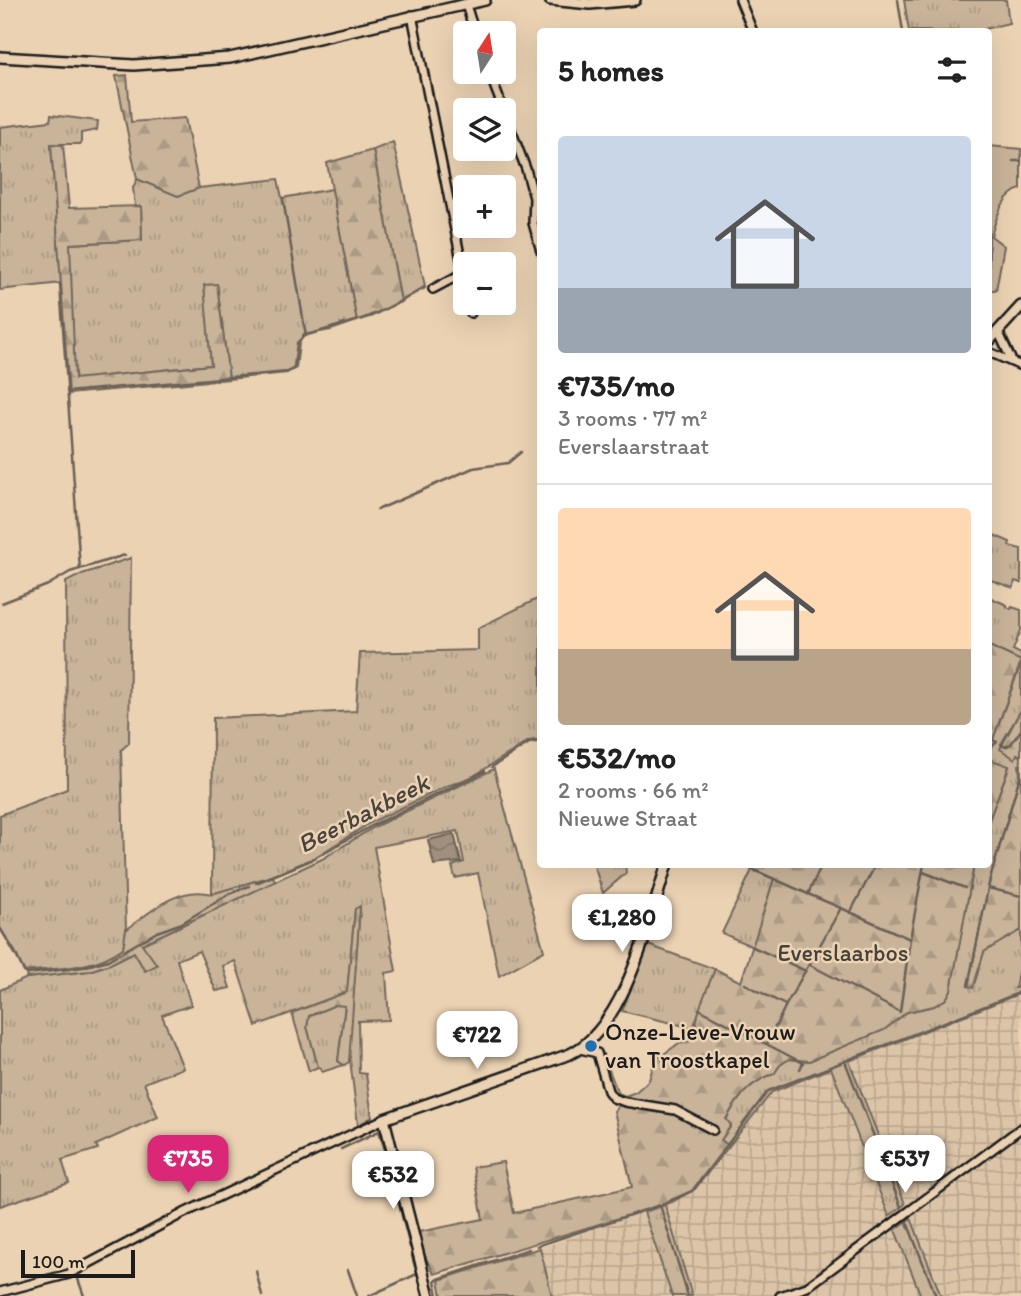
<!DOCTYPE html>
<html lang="en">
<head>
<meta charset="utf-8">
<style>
  body { margin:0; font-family:Itim,sans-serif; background:#f6f6f6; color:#222; height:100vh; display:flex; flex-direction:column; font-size:26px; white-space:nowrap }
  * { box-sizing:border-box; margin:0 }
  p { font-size:23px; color:#767676 }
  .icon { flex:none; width:38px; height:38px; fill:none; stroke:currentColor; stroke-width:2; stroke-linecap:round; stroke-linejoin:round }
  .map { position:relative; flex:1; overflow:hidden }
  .side { position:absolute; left:537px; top:28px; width:455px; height:840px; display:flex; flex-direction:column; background:#fff; border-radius:7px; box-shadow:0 7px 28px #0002 }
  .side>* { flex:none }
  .needle { width:46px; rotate:12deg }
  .tools { position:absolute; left:453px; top:21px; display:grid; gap:14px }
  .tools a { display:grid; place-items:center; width:63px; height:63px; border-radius:7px; background:#fff; box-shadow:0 7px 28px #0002; font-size:35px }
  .scale { position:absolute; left:21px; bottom:18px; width:114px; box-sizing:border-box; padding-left:7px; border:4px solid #1c1c1c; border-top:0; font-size:19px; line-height:24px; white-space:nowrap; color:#1c1c1c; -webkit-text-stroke:5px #ebd2b3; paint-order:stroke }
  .price { position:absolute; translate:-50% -60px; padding:0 16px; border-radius:14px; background:#fff; color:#222; font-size:23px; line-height:46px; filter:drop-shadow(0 2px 4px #0008) }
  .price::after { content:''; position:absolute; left:50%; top:42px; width:21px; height:16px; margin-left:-10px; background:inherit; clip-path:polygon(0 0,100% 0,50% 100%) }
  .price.active { background:#db2777; color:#fff }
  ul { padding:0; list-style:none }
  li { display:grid; align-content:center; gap:14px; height:371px; padding:0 21px }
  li+li { border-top:2px solid #e0e0e0 }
  li span { display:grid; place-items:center; height:217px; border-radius:7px; color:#555 }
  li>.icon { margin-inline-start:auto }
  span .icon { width:126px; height:126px; fill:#fffc; stroke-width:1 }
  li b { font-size:30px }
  h2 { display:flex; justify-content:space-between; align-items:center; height:84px; padding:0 21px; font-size:30px }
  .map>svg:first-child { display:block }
  .industrial { fill:url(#industrial-grid) }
  .grass { fill:url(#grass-tufts); stroke:#72685b; stroke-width:2 }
  .forest { fill:url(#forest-firs); stroke:#72685b; stroke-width:2 }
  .park { fill:#c9b49a; stroke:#72685b; stroke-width:2 }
  .water { fill:url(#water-waves); stroke:#6b6156; stroke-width:2 }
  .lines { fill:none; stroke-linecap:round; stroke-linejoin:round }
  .stream { stroke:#6b6156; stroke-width:2.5 }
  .minor-casing { stroke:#1c1c1c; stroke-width:12 }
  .tertiary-casing { stroke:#1c1c1c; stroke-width:14 }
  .minor { stroke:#ebd2b3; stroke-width:7 }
  .tertiary { stroke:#ebd2b3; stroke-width:9 }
  .poi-dot { fill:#1f6fb2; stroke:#ebd2b3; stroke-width:2.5 }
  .labels { text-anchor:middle; stroke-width:5; stroke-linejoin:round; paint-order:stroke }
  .park-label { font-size:24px; fill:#47423c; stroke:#ebd2b3 }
  .poi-label { font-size:24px; fill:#1c1c1c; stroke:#ebd2b3; text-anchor:start }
  .water-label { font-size:26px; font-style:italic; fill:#4a443e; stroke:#ebd2b3 }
</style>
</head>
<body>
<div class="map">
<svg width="1021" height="1296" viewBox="0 0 1021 1296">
  <defs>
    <pattern id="industrial-grid" width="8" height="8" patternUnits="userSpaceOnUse" patternTransform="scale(1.75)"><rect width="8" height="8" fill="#dbc4a7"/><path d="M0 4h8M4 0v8" fill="none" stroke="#bba88f"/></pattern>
    <pattern id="grass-tufts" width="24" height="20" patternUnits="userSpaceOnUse" patternTransform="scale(1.75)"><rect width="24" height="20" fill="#c9b49a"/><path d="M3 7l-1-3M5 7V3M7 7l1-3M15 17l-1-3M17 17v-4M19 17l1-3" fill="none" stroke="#ac9a84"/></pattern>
    <pattern id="forest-firs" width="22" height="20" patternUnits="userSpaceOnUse" patternTransform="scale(1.75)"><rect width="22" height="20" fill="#c9b49a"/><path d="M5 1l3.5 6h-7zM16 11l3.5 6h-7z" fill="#ac9a84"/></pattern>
    <pattern id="water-waves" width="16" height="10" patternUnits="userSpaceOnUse" patternTransform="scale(1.75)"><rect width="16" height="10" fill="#9f8f7c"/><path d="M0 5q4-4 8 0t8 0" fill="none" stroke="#817465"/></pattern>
  </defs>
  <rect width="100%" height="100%" fill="#ebd2b3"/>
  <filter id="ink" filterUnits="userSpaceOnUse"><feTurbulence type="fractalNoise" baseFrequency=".0143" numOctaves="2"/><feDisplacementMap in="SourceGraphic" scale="14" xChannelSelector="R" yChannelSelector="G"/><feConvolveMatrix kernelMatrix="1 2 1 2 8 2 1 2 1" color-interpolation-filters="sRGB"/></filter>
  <g filter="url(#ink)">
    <path class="industrial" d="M1021,993V1296H552L540,1248L672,1202L695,1189L771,1092Z"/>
    <g class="grass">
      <path d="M904,0H1006L1009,23L984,29V31H909Z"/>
      <path d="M51,115L98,121L97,130L81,133V144H51L61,283L0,290V127L50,121Z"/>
      <path d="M393,142L425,286L401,302L373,150Z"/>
      <path d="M137,179L178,196L199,188L278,179L282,198L332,189L357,321L331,330L303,335L299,344L296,368L287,373L229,379L217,285H205L211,365L75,379L69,244L142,240L141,206H135L133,188Z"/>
      <path d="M989,533L1010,542L1009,546L1021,549V583L1015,581L1013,588L991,580L989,585Z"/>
      <path d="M131,558L129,743L121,750L126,930L123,948C95,969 59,968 25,972L0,928V815L67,789L66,582L82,574Z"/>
      <path d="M541,597V739L529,741L472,777L447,786L370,823L314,858L272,876L212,894L213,718L356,711L360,653L478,650V628Z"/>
      <path d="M989,597L1007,605V607L1011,609L1012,607L1021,610V630L1013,650L1021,654V661L989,646Z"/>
      <path d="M1021,664V710L1001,744L1015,758L1017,754L1021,756L1020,776L990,879L969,985L973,987L984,952L1021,929V963L1015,988L1021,986V993L849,1061L905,1204L889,1216L831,1068L772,1092L729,1146L721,1140L731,1126L726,1120C738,1098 750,1081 774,1074L780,1065L789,1059L809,1061L884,1030L907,1012L934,1006L946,999L951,990L974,865L989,864V820L1009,767L989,759V741L992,742Z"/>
      <path d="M494,769L544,951L499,976L478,873L455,878L452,866L464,862L458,831L374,847L396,971L386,973L389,1020L358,1021L359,1073L366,1074L372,1117L358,1125L349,1051L360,907L355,909L347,992L256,1026L235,961L223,966L230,988L216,991L199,951L177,960L191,1005L162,1015L183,1068L144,1083L158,1117L96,1145L98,1149L62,1160L69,1183L0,1206V990L27,978L89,971L110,964L134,952L145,971L142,944L322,859L374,827Z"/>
      <path d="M594,865H625L626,873L603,893Z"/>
      <path d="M752,870L774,878L753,947L722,933Z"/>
      <path d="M648,945L715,969L693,1028L622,1011Z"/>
      <path d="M335,1005H345L338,1061L344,1065L322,1072L321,1068L318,1067L307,1027L309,1016Z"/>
      <path d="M665,1205L692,1296H672L644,1212Z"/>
      <path d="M911,1218L941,1296H921L895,1230Z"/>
    </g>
    <g class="forest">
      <path d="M127,75L131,122L185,118L199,188L178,196L137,179L116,76Z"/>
      <path d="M51,144L63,145L69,208L141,206L142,240L70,244L75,379L211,365L204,285L217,284L229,379L69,394Z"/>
      <path d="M373,150L401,302L357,321L327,163Z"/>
      <path d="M989,646L1021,661L992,742L989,741Z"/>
      <path d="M1021,710V756L1017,754L1015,759L1000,749Z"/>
      <path d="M989,759L1009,766L989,820Z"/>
      <path d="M1019,765H1021V930L984,952L973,988L968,986L990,879L1020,776Z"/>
      <path d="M741,865H974L951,990L946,999L934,1006L907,1012L884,1030L809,1061L789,1059L780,1065L774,1074C750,1081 738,1098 726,1119L731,1125L721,1140L729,1146L695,1189L672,1202L434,1274L424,1254L419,1232L483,1219L473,1167L503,1162L514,1213L632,1187L614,1111L619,1105C601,1098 599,1072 593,1055L602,1052L618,1093L625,1096L636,1092L649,1080L655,1060L681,1042L691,1041L701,1004L715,969L741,982L774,879Z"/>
      <path d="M272,876L276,881L142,944L157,965L145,971L134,952L110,964L89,971L27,978L25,972C59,969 95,969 123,948L126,930C151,911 179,885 212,894Z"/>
      <path d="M360,906L349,1062L344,1065L338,1061L345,1006L335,1005L309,1016L307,1027L318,1067L309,1071L292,1013L347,992L355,909Z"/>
      <path d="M540,1248L552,1296H442L439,1280Z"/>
    </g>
    <path class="park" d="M989,146L1021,149V189C1002,193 996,220 991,236L1004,246L996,290H989Z"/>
    <path class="water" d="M454,834L461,862L434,865L428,840Z"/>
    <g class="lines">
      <g class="stream">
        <path d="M898,0L903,32"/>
        <path d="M1013,161H1021"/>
        <path d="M283,199L306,336"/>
        <path d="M60,285L80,569"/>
        <path d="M67,392L287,372L294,367L297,343L304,336L372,316L425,288"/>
        <path d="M377,510L473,468L508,463L521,452"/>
        <path d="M2,603L48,585L70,572L125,555"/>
        <path d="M989,738L997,742L989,749"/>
        <path d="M1001,744L1005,747L1011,744L1021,730"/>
        <path d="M492,767L529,743L541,741"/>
        <path d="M741,864L808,894"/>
        <path d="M923,872L965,888"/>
        <path d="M256,883L309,861L373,825L485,771"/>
        <path d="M988,888L1021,896"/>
        <path d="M841,908L910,939"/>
        <path d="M850,913L876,864"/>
        <path d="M0,928L15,952L24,972L28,974L83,967L108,960L157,932L182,923L229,894L249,886"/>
        <path d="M753,947L806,971"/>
        <path d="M810,965L900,1012L910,939L924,864"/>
        <path d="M1017,978L1021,963"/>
        <path d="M745,984L785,1005"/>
        <path d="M968,986L990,879L1020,776"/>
        <path d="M699,1009L803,1063L800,1069"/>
        <path d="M767,1044L786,1005L841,908L808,894L822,864"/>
        <path d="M341,1149L379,1131L389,1163"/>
        <path d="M391,1174L410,1247"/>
        <path d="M901,1207L845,1061L1021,992"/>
        <path d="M907,1222L936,1296"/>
        <path d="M537,1246L660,1205"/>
        <path d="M348,1270L357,1296"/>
        <path d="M256,1271L262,1296"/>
        <path d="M78,1279L84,1296"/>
        <path d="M369,1296L417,1274L412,1256"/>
        <path d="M438,1296L435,1280L529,1249"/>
        <path d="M688,1296L660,1205L692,1191L768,1091L843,1062"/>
      </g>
      <g class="minor-casing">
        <g id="minor">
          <path d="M740,0L753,32"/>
          <path d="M466,5L475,33"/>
          <path d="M412,15L466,285"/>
          <path d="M489,72L526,169L534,198L533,223L541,251"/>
          <path d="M433,289L463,273"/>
          <path d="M469,303L471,313"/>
          <path d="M998,331L1012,361"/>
          <path d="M989,352L1021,366"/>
          <path d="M580,1049L597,1053L608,1091L613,1098L625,1102L675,1110L713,1130"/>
          <path d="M0,1292L69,1274L184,1213L384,1119"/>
          <path d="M780,1296L807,1287L1021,1128"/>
        </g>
      </g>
      <g class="tertiary-casing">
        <g id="tertiary">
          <path d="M550,0L590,4L635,0"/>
          <path d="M0,57L134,65L230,58L485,0"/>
          <path d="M989,341L1021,306"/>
          <path d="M429,1296L384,1119L570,1054C626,1027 649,920 667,864"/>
        </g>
      </g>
      <use href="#minor" class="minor"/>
      <use href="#tertiary" class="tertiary"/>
    </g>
  </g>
  <circle class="poi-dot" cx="591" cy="1046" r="7"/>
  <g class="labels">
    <g class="park-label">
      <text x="843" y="961">Everslaarbos</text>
    </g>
    <g class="poi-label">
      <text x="605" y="1040">Onze-Lieve-Vrouw<tspan x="605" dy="28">van Troostkapel</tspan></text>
    </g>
    <g class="water-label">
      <text transform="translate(363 813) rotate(-27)" y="9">Beerbakbeek</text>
    </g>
  </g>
</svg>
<div class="tools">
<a><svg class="needle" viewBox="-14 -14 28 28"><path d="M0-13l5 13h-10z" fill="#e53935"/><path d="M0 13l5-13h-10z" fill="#767676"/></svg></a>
<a><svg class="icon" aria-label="layers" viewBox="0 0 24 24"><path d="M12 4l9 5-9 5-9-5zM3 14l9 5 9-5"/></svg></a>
<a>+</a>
<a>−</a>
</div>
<div class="scale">100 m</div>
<b class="price" style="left:622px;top:954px">€1,280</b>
<b class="price" style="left:477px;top:1071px">€722</b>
<b class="price active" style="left:188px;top:1195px">€735</b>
<b class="price" style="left:905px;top:1195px">€537</b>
<b class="price" style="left:393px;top:1211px">€532</b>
<section class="side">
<h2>5 homes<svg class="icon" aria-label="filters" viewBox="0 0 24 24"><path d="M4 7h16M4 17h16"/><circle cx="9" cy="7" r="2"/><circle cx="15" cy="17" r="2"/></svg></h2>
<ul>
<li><span style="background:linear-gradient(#c9d6e8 70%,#9aa5b1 0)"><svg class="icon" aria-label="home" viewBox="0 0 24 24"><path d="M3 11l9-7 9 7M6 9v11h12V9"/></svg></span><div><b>€735/mo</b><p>3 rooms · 77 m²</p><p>Everslaarstraat</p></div></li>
<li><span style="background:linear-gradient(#ffd9b3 65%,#b9a48a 0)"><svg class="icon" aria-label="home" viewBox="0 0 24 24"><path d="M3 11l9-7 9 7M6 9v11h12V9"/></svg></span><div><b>€532/mo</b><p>2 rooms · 66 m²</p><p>Nieuwe Straat</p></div></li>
</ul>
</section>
</div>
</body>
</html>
